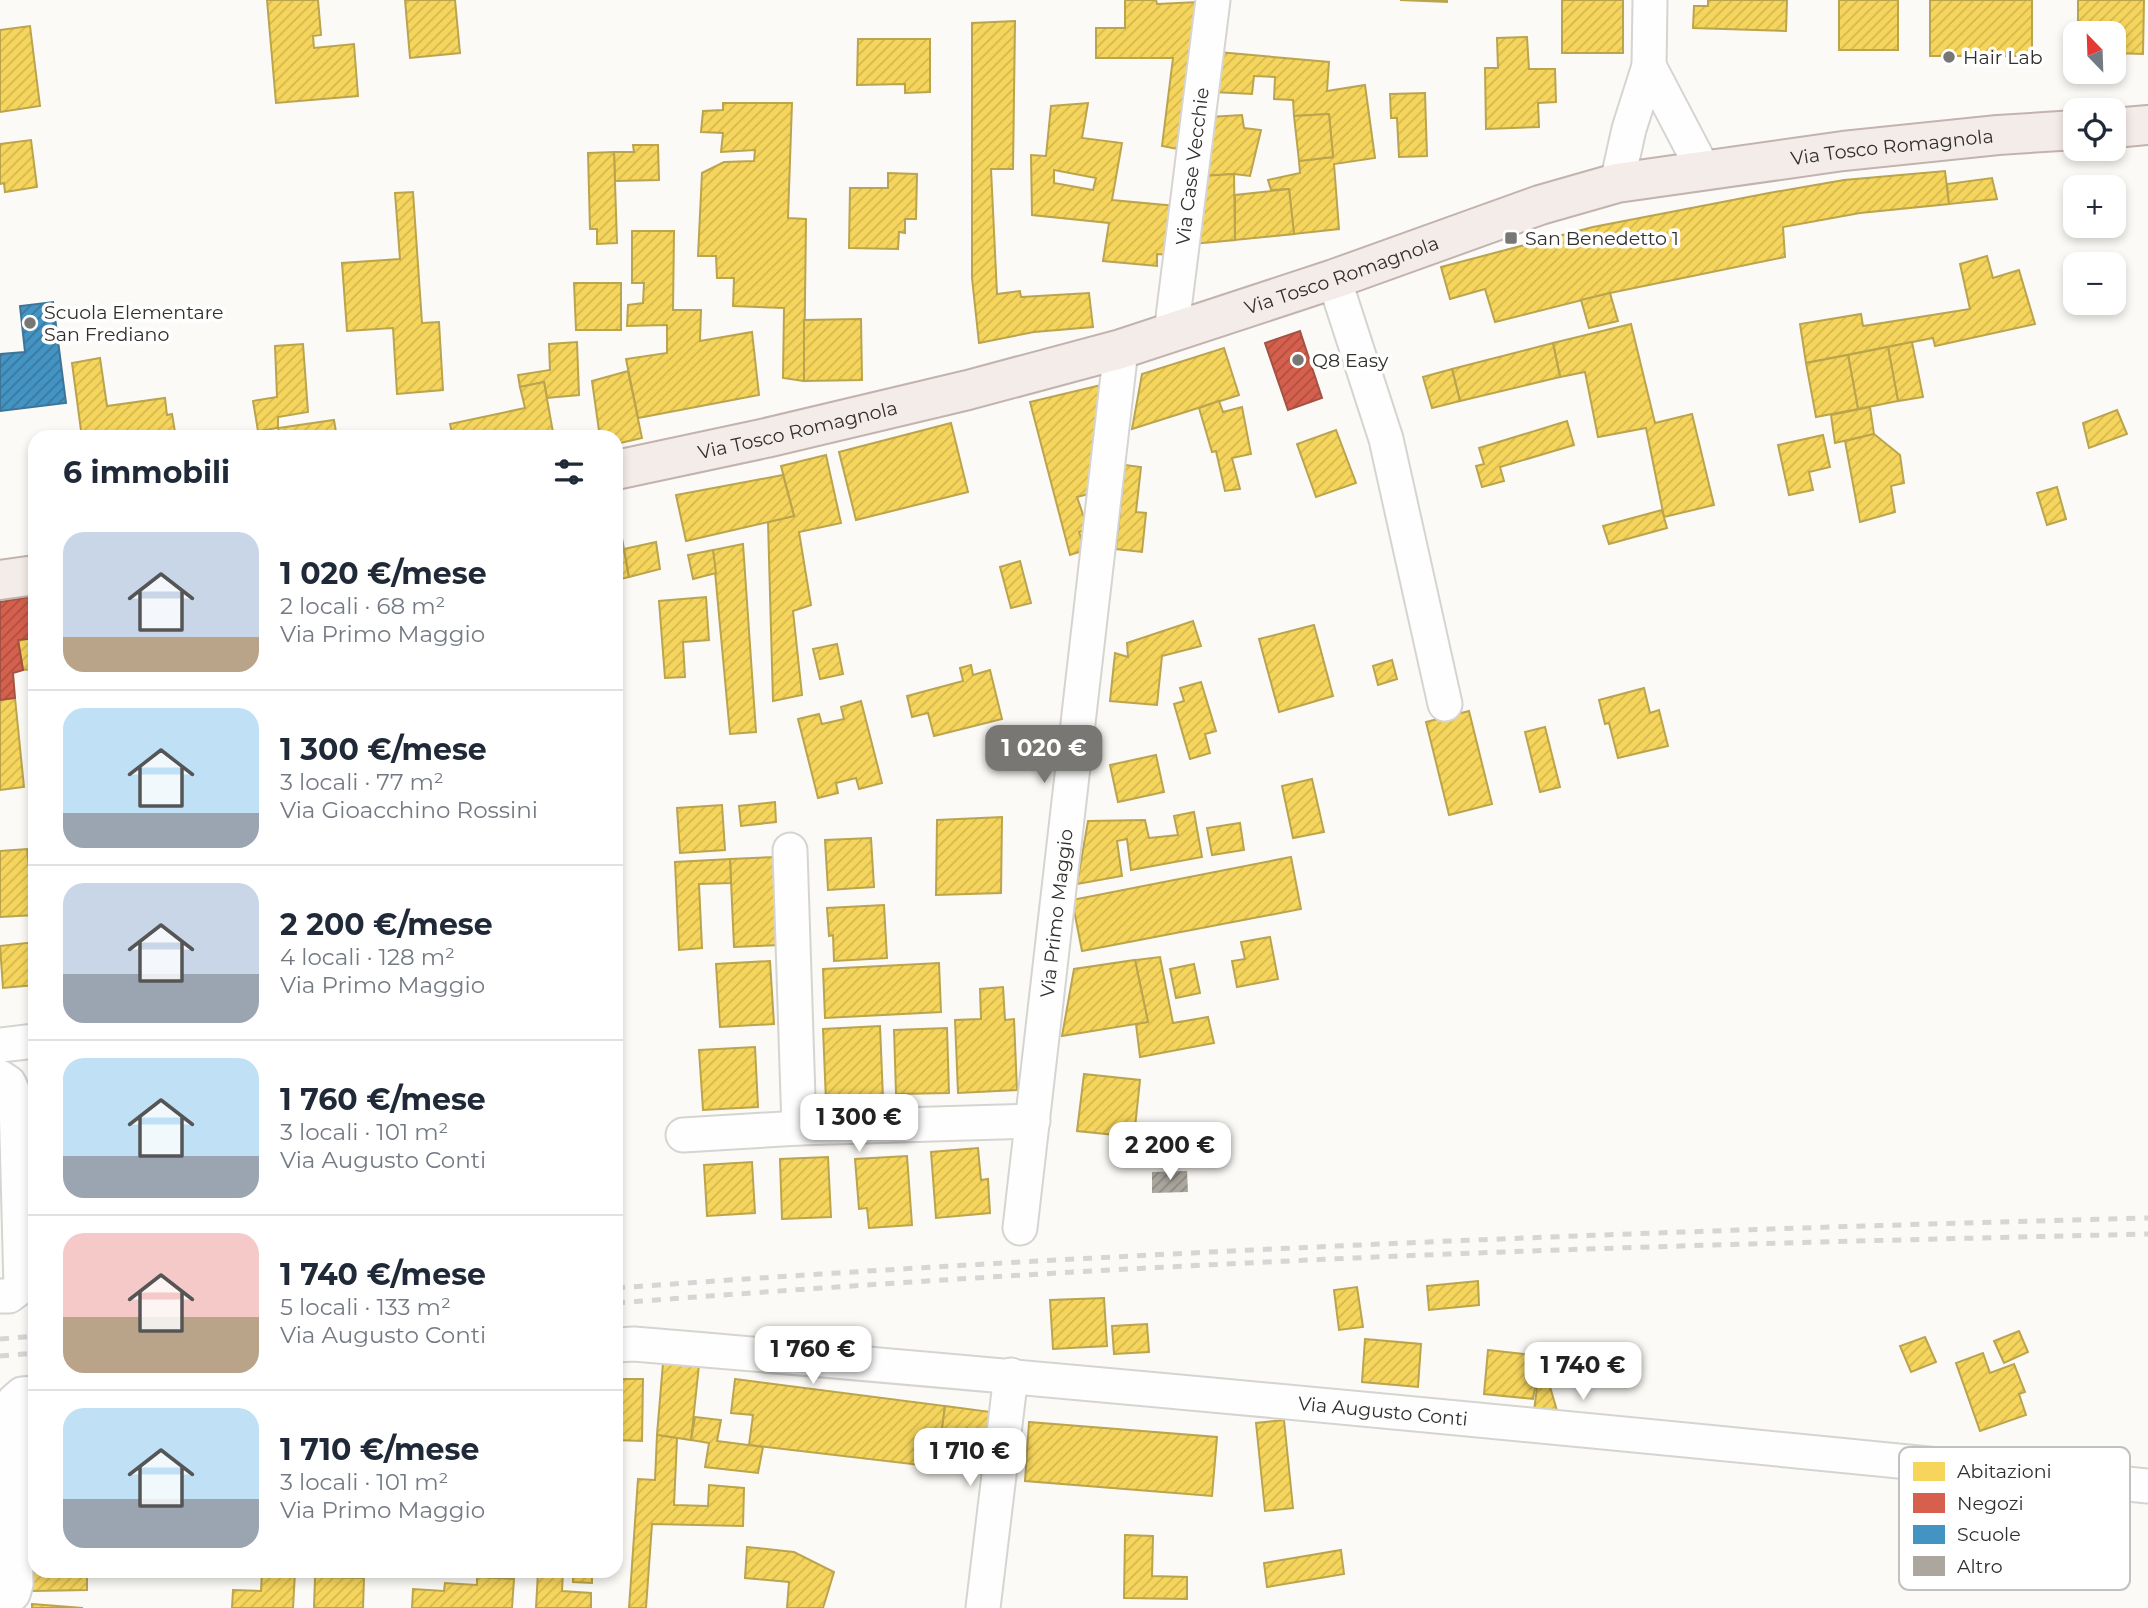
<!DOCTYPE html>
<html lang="it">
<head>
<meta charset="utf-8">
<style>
  body { margin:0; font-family:Montserrat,sans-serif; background:#f6f6f7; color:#1f2937; height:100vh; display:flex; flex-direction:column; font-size:26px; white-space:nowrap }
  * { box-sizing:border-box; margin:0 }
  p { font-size:23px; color:#747a83 }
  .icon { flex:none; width:38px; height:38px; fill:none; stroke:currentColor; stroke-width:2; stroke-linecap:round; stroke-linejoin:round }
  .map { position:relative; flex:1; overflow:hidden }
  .side { position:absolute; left:28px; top:430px; width:595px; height:1148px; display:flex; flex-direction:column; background:#fff; border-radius:21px; box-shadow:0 4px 10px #0003 }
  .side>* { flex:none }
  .needle { width:46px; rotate:337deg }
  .controls { position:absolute; left:2063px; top:21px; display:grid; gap:14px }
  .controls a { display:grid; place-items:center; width:63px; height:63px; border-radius:14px; background:#fff; box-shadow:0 4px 10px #0003; font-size:35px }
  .price { position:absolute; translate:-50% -60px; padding:0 16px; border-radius:14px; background:#fff; color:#222; font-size:23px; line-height:46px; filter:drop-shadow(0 2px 4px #0008) }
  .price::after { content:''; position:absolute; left:50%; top:42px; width:21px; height:16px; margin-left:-10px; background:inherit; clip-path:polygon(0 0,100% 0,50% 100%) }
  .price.selected { background:#787773; color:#fff }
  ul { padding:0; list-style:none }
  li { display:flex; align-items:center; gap:21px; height:175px; padding:0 35px }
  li+li { border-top:2px solid #e0e1e3 }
  li span { display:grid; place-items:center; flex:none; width:196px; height:140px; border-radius:21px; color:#555 }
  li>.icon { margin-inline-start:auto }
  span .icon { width:84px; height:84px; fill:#fffc; stroke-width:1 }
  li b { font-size:30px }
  h2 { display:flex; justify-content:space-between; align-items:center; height:84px; padding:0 35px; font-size:30px }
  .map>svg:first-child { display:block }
  .homes { fill:url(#homes-hatch); stroke:#bba44e; stroke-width:2; fill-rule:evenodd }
  .shops { fill:url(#shops-hatch); stroke:#a45243; stroke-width:2 }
  .schools { fill:url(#schools-hatch); stroke:#3e7596; stroke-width:2 }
  .building { fill:url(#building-hatch) }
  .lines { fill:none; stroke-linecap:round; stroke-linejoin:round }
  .minor-casing { stroke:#d5d4d1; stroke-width:37 }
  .major-casing { stroke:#c3b3af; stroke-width:42 }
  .minor { stroke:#fffefe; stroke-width:33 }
  .major { stroke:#f4ece9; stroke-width:38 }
  .rail { stroke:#d7d6d6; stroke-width:5; stroke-dasharray:9 9; stroke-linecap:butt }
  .poi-dot { fill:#787773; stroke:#fff; stroke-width:2.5 }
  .labels { text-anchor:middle; stroke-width:7; stroke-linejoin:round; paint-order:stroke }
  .poi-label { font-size:19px; fill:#31302d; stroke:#fff; text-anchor:start }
  .street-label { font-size:19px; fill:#31302d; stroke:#fff }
  .key { fill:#fff; stroke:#c1c1c0; stroke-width:2 }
  .key-label { font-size:19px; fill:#31302d }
</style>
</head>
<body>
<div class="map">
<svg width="2148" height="1608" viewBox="0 0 2148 1608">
  <defs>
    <pattern id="homes-hatch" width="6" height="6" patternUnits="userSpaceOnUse" patternTransform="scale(1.75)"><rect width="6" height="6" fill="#f6d55c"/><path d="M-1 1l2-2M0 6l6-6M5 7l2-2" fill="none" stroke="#d3b750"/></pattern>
    <pattern id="shops-hatch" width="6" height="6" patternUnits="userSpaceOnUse" patternTransform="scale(1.75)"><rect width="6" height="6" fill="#d6604d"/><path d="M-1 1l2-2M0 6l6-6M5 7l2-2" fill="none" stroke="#ae5040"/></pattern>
    <pattern id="schools-hatch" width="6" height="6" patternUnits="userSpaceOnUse" patternTransform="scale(1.75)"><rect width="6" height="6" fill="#4393c3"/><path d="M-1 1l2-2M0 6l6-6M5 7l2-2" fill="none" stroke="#39789f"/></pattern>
    <pattern id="building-hatch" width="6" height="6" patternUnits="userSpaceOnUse" patternTransform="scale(1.75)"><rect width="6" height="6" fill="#aba79e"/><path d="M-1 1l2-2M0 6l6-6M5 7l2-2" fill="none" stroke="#8c8881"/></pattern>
  </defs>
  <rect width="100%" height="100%" fill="#fcfaf6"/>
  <g class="homes">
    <path d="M267,0H318L321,35L313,36L314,48L354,44L358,96L276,103Z"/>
    <path d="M405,0H455L460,53L410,58Z"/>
    <path d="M1125,0H1156L1157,4L1198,2L1183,150L1162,146L1173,58H1096V28H1125Z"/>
    <path d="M1400,0H1447V2Z"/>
    <rect x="1562" y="0" width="61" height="53"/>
    <path d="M1708,0H1787L1786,31L1693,28L1694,6H1708Z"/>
    <rect x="1839" y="0" width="59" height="50"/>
    <rect x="1930" y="0" width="102" height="56"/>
    <path d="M2078,0H2144L2143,54L2114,53V33H2078Z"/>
    <path d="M1015,21L1013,169H991L997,294L1020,291L1021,297L1089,293L1093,327L1034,332L979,343L972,278V23Z"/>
    <path d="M30,26L40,106L0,112V30Z"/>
    <path d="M1527,37L1529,69H1555L1556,102L1538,103L1539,127L1486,129L1485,68H1498L1497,38Z"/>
    <path d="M858,39H930V92L905,93V84L857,85Z"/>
    <path d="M1218,52L1329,62L1327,91L1365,85L1375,158L1334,164L1339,229L1294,234L1289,189L1271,190L1268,180L1300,173L1299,161L1333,157L1329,114L1294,116L1293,100L1274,99L1275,77L1254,76L1252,94L1213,92Z"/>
    <path d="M1425,93L1427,156L1399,157L1397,118H1391L1390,94Z"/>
    <path d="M723,103H792L788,218L806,219L804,381L783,378L784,308L733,306L734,278H717L716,256H698L702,173L724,162L754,161L755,150L721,152L723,133L701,132L703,111L723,110Z"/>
    <path d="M1088,103L1082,138L1122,143L1112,200L1176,206L1170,255L1157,254V266L1103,261L1109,223L1032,215L1031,155L1046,156L1051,106ZM1054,170L1096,178L1093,190L1054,183Z"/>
    <path d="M1329,114L1333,157L1299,161L1294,116Z"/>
    <path d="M1242,115L1244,128L1261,130L1250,176L1234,174L1202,176L1209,117Z"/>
    <path d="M31,140L37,187L5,192L4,183L0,184V144Z"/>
    <path d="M633,145H658L659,180L615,181L614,152H634Z"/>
    <path d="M614,152L617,243L597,244V229H590L588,153Z"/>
    <path d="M1945,171L1949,204L1860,213L1783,227L1785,257L1610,293L1495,322L1485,289L1450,299L1441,267L1593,227L1769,193L1844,180Z"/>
    <path d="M888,173L917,174L916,219H905V233L899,232L898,249L849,248L850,188H888Z"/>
    <path d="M1234,174L1235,240L1193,244L1202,176Z"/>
    <path d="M1992,178L1997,199L1949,204L1947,184Z"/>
    <path d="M1289,189L1294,234L1235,240V195Z"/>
    <path d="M413,192L422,323L439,322L443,390L397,394L393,328L347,331L342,263L400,259L395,193Z"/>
    <path d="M632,231H674L673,310H701L700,341L752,332L759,395L638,418L626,359L667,353V325L627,326L628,305L643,303L644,283H632Z"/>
    <path d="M1987,256L1993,278L2019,270L2035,324L1935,346L1933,338L1806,363L1800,324L1861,314L1863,326L1970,309L1960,264Z"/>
    <path d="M574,283H621V330H576Z"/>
    <path d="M1610,293L1618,321L1589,328L1581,300Z"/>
    <path d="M861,319L862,380L804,381V320Z"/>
    <path d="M1631,324L1655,423L1692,414L1714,505L1664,517L1646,428L1598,437L1585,372L1560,377L1553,343Z"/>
    <path d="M577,342L579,395L547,398L544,382L520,387L518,375L550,370L549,344Z"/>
    <path d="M1912,342L1923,397L1898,401L1888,347Z"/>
    <path d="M1553,343L1560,377L1460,401L1452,369Z"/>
    <path d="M303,344L308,412L278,417V428L258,431L253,401L277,397L275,346Z"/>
    <path d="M1888,347L1898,401L1858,409L1848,355Z"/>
    <path d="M1224,348L1239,395L1132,429L1142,374Z"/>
    <path d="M1848,355L1858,409L1816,417L1806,363Z"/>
    <path d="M100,358L107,406L165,398L167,415L172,414L176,438H82L72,363Z"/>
    <path d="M1452,369L1460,401L1432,408L1423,377Z"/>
    <path d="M628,371L642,438L616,444V438H600L592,381Z"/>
    <path d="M544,382L554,438H453L450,424L525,408L520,387Z"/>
    <path d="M1101,385L1096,492L1077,497L1088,529L1079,532L1085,550L1070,555L1030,402Z"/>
    <path d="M1219,401L1223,412L1242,407L1251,454L1232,458L1240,489L1225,491L1216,451L1212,452L1199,408Z"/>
    <path d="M1870,407L1874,434L1835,443L1831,415Z"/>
    <path d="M2117,410L2127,434L2089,448L2083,423Z"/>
    <path d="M334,420L337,438H280L278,428Z"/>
    <path d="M1567,421L1574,445L1500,467L1504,481L1482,487L1476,466L1484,464L1479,448Z"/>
    <path d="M951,423L968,492L856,520L839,452Z"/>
    <path d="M1336,430L1356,483L1316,497L1297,444Z"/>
    <path d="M1874,434L1900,455L1904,483L1891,486L1895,512L1860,522L1845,441Z"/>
    <path d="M1823,435L1830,467L1809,472L1813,490L1789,495L1778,445Z"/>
    <path d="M826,455L841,523L799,532L811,605L793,611L802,695L773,701L768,522L794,516L781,466Z"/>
    <path d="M1125,465L1141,467L1136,512L1146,513L1142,552L1116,549Z"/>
    <path d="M783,475L794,516L686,541L676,495Z"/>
    <path d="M2057,487L2066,519L2047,525L2037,493Z"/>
    <path d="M616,505L629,577L616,580Z"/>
    <path d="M1662,510L1667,528L1609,544L1603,526Z"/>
    <path d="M656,542L660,569L629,577L624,549Z"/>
    <path d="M743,544L756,732L730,734L713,550Z"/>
    <path d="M713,550L716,573L693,579L688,555Z"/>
    <path d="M1020,561L1031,603L1011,608L1000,567Z"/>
    <path d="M706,597L709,640L683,642L685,677L665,678L659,601Z"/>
    <path d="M1193,621L1201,646L1162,656L1157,705L1110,701L1115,653L1128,657L1127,643Z"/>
    <path d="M1314,625L1333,696L1279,712L1259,639Z"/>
    <path d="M35,638V669L23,670L18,640Z"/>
    <path d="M837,644L843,674L820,679L813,649Z"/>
    <path d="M1392,660L1397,679L1378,685L1373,666Z"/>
    <path d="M971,665L973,675L990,670L1002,719L934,736L928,713L912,717L907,696L963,681L960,668Z"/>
    <path d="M1201,682L1216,731L1205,734L1210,753L1190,759L1174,704L1184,701L1180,688Z"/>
    <path d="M1644,688L1650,713L1659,710L1668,746L1618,758L1609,723L1605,724L1599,700Z"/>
    <path d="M15,698L24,787L0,790V700Z"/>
    <path d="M861,701L882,783L859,789L856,778L836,783L838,793L818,798L798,719L819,714L822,724L844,719L841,707Z"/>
    <path d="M1469,711L1492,804L1449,815L1426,722Z"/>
    <path d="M1545,727L1560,787L1540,792L1525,732Z"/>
    <path d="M1156,755L1164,792L1118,802L1110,765Z"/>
    <path d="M1312,779L1324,832L1293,838L1282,786Z"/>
    <path d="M775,802L776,822L741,826L739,806Z"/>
    <path d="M722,805L725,850L680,853L677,808Z"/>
    <path d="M1194,812L1202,857L1131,870L1127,839L1117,841L1122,876L1077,884L1088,821L1145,820L1149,838L1178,835L1174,816Z"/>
    <path d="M1002,817L1001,893L936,895L937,820Z"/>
    <path d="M1240,823L1244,850L1212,855L1207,828Z"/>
    <path d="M871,838L874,887L828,890L825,840Z"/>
    <path d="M27,849L29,867H35V915L0,917V851Z"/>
    <path d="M776,857L781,945L734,947L730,859Z"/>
    <path d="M1291,857L1301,909L1082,951L1072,900Z"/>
    <path d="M730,859L731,883L699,884L702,948L679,950L675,862Z"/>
    <path d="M884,905L887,958L834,961L833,935L829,936L827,908Z"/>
    <path d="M1270,937L1278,979L1237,987L1232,961L1245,959L1241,942Z"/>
    <path d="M35,942V985L3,988L0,946Z"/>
    <path d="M1160,957L1173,1023L1208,1017L1214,1043L1140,1057L1136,1024L1148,1022L1135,960Z"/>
    <path d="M1135,960L1148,1022L1062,1036L1074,969Z"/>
    <path d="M770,961L774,1024L720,1027L716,964Z"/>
    <path d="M939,963L941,1012L825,1018L823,969Z"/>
    <path d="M1194,964L1200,993L1176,998L1170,969Z"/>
    <path d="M1003,987L1005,1020L1014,1019L1017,1090L958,1093L955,1020L981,1019L980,989Z"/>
    <path d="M880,1026L883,1098L826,1101L823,1029Z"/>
    <path d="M947,1028L949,1093L896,1094L894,1030Z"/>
    <path d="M755,1047L758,1107L703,1110L699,1050Z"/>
    <path d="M1084,1074L1140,1080L1134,1137L1077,1131Z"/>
    <path d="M978,1148L981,1180L988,1179L990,1213L936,1218L931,1152Z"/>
    <path d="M907,1156L912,1225L869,1228L867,1208L859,1209L855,1159Z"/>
    <path d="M828,1157L831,1217L782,1219L780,1159Z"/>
    <path d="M752,1162L755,1213L707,1216L704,1165Z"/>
    <path d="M1478,1281L1479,1305L1429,1310L1427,1286Z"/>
    <path d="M1357,1287L1363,1327L1339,1330L1334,1290Z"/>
    <path d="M1104,1298L1107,1346L1053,1349L1050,1300Z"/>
    <path d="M1147,1324L1149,1352L1114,1354L1112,1326Z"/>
    <path d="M2019,1331L2028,1352L2004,1363L1994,1341Z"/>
    <path d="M1925,1337L1936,1362L1911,1372L1900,1346Z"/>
    <path d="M1365,1339L1421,1344L1418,1387L1362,1382Z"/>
    <path d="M1488,1350L1541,1356L1533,1399L1484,1394Z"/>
    <path d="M1983,1353L1990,1373L2014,1364L2025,1392L2019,1394L2026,1415L1980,1431L1956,1363Z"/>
    <path d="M1541,1356L1558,1414L1534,1411Z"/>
    <path d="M663,1363L699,1365L691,1440L657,1435Z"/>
    <path d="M616,1379H643L642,1441L616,1440Z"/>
    <path d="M735,1379L945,1406L937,1467L749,1445L753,1415L731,1413Z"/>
    <path d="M945,1406L991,1412L984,1473L937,1467Z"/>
    <path d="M29,1417H35V1456H31Z"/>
    <path d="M695,1417L721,1420L717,1441L763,1447L758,1473L705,1467L709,1443L691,1440Z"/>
    <path d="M1284,1420L1293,1508L1265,1511L1256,1423Z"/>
    <path d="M1029,1422L1217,1437L1212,1496L1025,1481Z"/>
    <path d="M657,1435L677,1438L674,1505L708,1506L709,1485L744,1488L743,1526L652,1524L646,1608H629L638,1479L655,1480Z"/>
    <path d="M31,1485H35V1572H87V1590L33,1591Z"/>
    <path d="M1125,1535L1153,1536L1152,1576L1187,1577V1599L1124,1598Z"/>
    <path d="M747,1547L794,1552L834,1572L823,1608H787L789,1582L745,1578Z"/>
    <path d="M1341,1550L1344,1574L1267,1587L1264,1563Z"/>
    <path d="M262,1572H295L293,1608H232L233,1590L261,1591Z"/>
    <path d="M538,1572H563L562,1591L591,1593V1608H536Z"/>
    <path d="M573,1572H592V1583L573,1582Z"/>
    <path d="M315,1577L364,1578L363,1608H314Z"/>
    <path d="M477,1577L514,1579L512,1608H412L413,1589L444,1591L445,1583L477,1585Z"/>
    <path d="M32,1604L83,1608H32Z"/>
  </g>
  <g class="shops">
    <path d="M1300,331L1322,398L1288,410L1265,343Z"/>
    <path d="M35,596V638L18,640L23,670L13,673L15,698L0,700V602Z"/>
  </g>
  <path class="schools" d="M53,302L66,403L0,411V354L25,352L20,306Z"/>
  <path class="building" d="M1187,1171L1188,1192L1152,1193V1172Z"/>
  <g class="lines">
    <g class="minor-casing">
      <g id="minor">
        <path d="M1649,66L1650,0"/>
        <path d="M1617,183L1629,129L1649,66L1704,171"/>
        <path d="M1334,279L1386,439L1445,704"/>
        <path id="s1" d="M1171,333L1213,0"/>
        <path d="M790,850L799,1128"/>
        <path d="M0,1045L35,1041"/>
        <path d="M0,1077L9,1083L16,1099L21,1287L9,1296H0"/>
        <path d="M683,1135L799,1128L1033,1121"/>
        <path id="s2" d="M1020,1228L1121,349"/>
        <path id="s3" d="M616,1345L634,1344C1139,1386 1644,1435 2148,1486"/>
        <path d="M4,1601L13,1594L16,1584L14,1401L22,1394L35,1393"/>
        <path d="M983,1608L1011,1375"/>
      </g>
    </g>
    <g class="major-casing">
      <g id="major">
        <path d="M2114,128L2148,125"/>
        <path id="s4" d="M616,470L766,438L968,390L1121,349L1334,279L1540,205L1617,183L1843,151L1998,135L2076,130"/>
        <path d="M0,580L35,575"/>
      </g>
    </g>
    <use href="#minor" class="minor"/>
    <use href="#major" class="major"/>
    <g class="rail">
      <path d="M616,1288C1126,1251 1637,1231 2148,1218"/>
      <path d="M616,1303C826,1287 1036,1273 1247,1263C1547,1248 1848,1241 2148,1234"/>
      <path d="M0,1339L35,1336"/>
      <path d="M0,1356L35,1353"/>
    </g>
  </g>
  <g class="poi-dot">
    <circle cx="1949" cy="57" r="7"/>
    <rect x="1504" y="231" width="14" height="14" rx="3.5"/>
    <circle cx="30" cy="323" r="7"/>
    <circle cx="1298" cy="360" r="7"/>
  </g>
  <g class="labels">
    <g class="poi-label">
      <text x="1963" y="64">Hair Lab</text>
      <text x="1525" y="245">San Benedetto 1</text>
      <text x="44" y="319">Scuola Elementare<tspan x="44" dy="22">San Frediano</tspan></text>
      <text x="1312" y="367">Q8 Easy</text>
    </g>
    <g class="street-label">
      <text dy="7" stroke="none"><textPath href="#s4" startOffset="1320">Via Tosco Romagnola</textPath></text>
      <text dy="7" stroke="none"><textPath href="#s1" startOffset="168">Via Case Vecchie</textPath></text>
      <text dy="7" stroke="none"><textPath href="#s4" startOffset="752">Via Tosco Romagnola</textPath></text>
      <text dy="7" stroke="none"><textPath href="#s4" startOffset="186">Via Tosco Romagnola</textPath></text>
      <text dy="7" stroke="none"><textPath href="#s2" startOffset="317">Via Primo Maggio</textPath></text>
      <text dy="7" stroke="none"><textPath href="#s3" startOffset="770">Via Augusto Conti</textPath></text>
    </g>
  </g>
  <rect x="1899" y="1447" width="231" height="143" rx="10" class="key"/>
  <rect x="1913" y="1462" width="32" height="19" fill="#f6d55c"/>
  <rect x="1913" y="1493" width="32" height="20" fill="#d6604d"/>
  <rect x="1913" y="1525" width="32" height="19" fill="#4393c3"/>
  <rect x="1913" y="1556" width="32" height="20" fill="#aba79e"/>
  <g class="key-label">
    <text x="1957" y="1478">Abitazioni</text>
    <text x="1957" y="1510">Negozi</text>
    <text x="1957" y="1541">Scuole</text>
    <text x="1957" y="1573">Altro</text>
  </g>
</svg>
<div class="controls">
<a><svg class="needle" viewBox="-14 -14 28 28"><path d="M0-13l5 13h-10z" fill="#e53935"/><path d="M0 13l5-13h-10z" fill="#747a83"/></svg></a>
<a><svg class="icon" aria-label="locate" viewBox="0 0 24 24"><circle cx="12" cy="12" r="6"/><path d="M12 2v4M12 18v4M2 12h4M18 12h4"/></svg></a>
<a>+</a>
<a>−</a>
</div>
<b class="price selected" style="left:1044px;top:785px">1 020 €</b>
<b class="price" style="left:859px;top:1154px">1 300 €</b>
<b class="price" style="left:1170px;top:1182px">2 200 €</b>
<b class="price" style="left:813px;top:1386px">1 760 €</b>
<b class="price" style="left:1583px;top:1402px">1 740 €</b>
<b class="price" style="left:970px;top:1488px">1 710 €</b>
<section class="side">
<h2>6 immobili<svg class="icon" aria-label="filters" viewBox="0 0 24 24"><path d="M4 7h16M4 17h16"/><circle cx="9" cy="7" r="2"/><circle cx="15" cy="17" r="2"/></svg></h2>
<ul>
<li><span style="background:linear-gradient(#c9d6e8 75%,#b9a48a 0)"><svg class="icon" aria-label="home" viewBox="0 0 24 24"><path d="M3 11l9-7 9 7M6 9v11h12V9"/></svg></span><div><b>1 020 €/mese</b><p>2 locali · 68 m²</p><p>Via Primo Maggio</p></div></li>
<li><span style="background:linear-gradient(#bfe0f5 75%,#9aa5b1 0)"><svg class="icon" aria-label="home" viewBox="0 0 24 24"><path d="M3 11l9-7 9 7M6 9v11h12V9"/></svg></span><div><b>1 300 €/mese</b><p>3 locali · 77 m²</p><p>Via Gioacchino Rossini</p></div></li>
<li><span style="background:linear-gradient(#c9d6e8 65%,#9aa5b1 0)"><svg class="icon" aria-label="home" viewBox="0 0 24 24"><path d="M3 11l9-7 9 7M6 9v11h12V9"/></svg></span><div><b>2 200 €/mese</b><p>4 locali · 128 m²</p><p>Via Primo Maggio</p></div></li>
<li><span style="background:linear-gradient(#bfe0f5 70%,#9aa5b1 0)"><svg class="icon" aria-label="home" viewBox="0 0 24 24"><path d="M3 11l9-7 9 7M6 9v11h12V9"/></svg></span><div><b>1 760 €/mese</b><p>3 locali · 101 m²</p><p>Via Augusto Conti</p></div></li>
<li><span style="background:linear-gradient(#f6c9c9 60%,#b9a48a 0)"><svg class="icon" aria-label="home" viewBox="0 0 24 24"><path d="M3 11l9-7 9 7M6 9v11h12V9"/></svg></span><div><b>1 740 €/mese</b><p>5 locali · 133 m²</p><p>Via Augusto Conti</p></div></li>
<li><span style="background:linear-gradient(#bfe0f5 65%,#9aa5b1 0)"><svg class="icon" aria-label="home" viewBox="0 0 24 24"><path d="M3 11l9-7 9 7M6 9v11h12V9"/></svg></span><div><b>1 710 €/mese</b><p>3 locali · 101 m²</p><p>Via Primo Maggio</p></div></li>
</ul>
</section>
</div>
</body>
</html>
